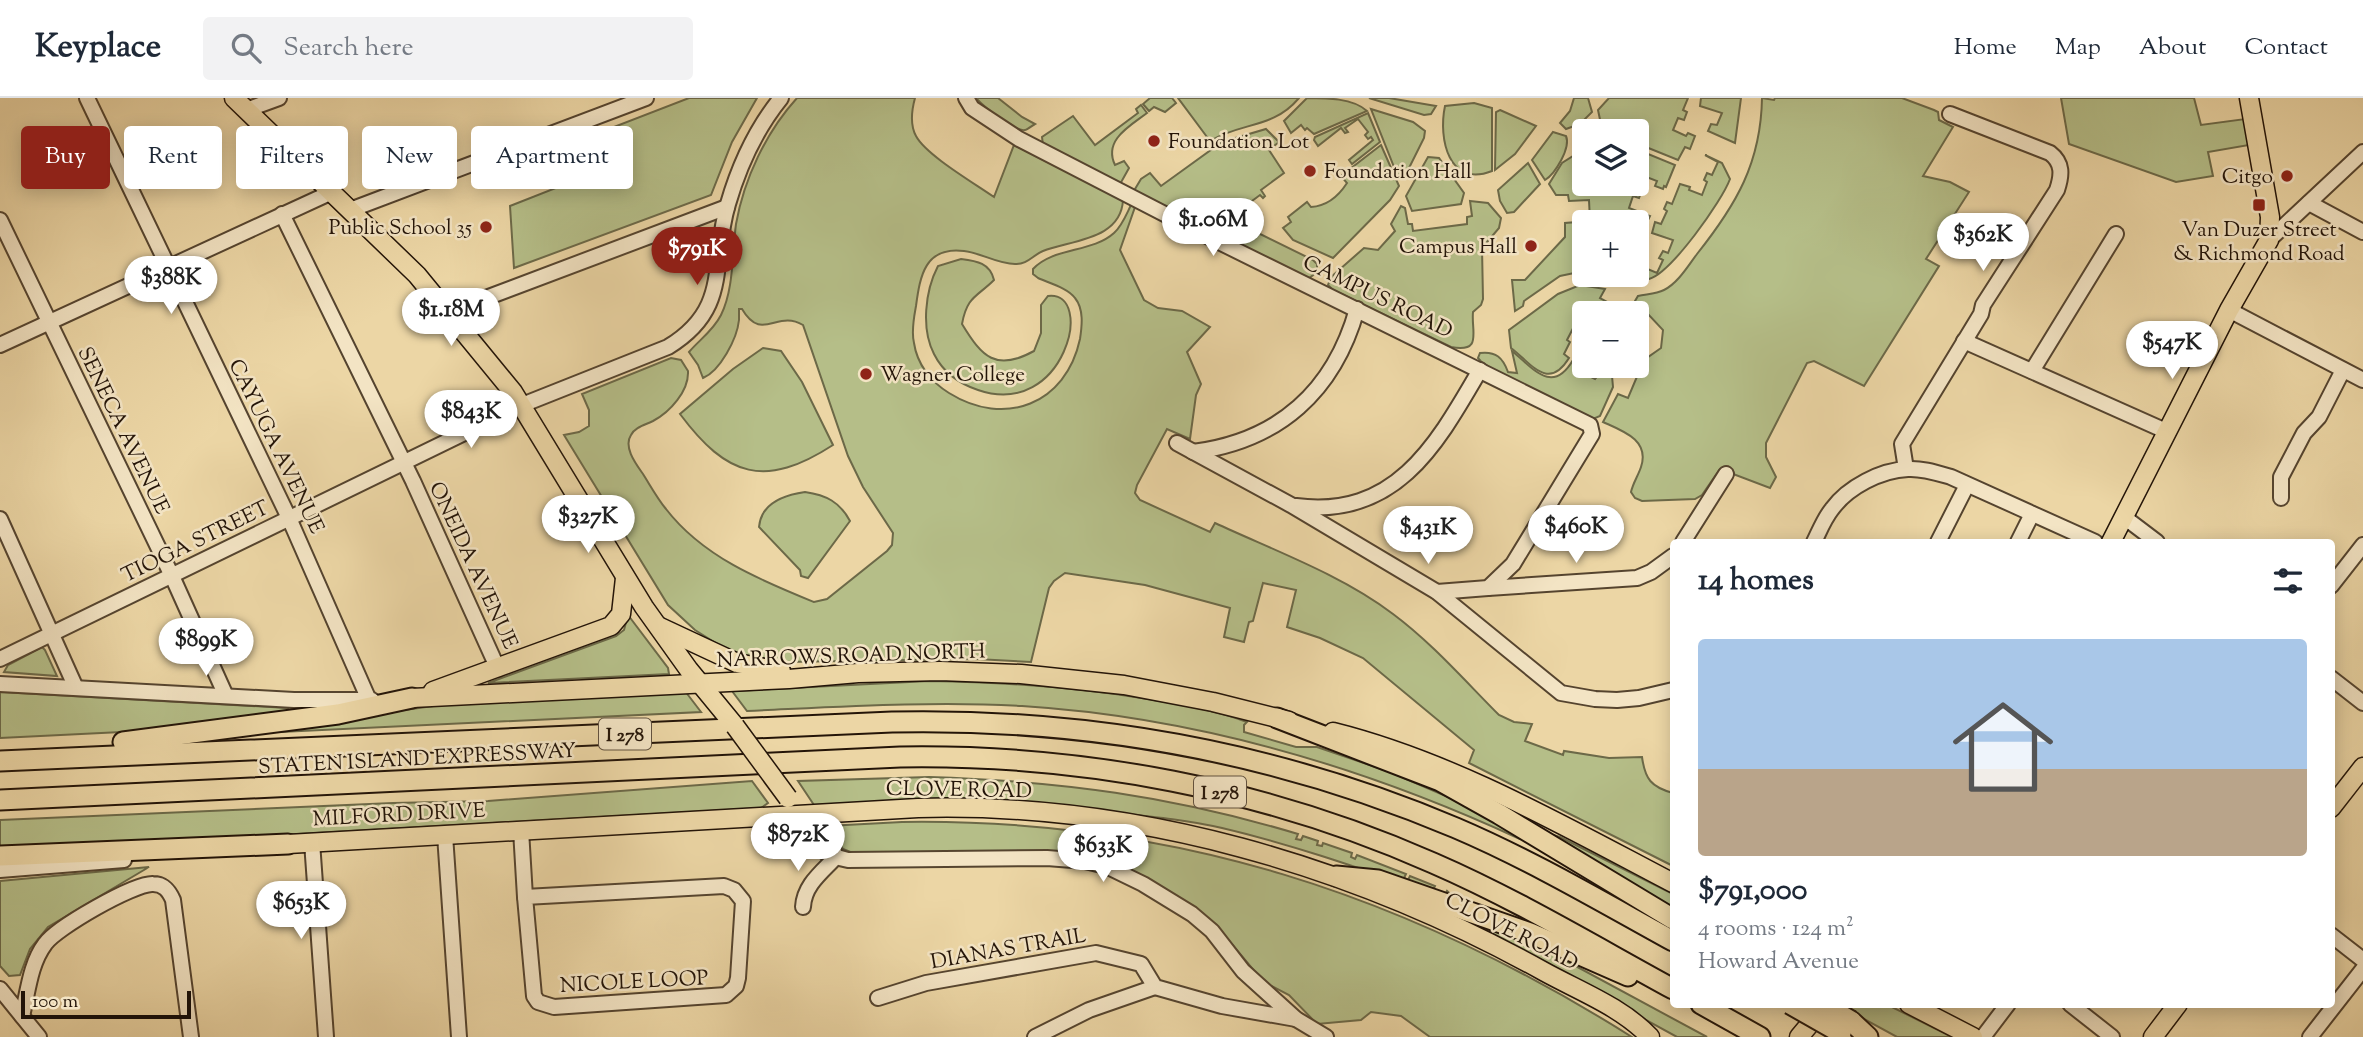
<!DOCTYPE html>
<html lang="en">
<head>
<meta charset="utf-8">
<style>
  body { margin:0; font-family:"Sorts Mill Goudy",serif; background:#f2f2f3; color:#1f2937; height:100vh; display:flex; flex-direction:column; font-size:26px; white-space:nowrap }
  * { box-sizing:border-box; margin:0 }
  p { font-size:23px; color:#747a83 }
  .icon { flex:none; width:38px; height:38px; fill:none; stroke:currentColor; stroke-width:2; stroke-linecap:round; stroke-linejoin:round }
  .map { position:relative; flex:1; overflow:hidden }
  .side { position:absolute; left:1670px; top:441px; width:665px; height:469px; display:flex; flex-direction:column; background:#fff; border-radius:7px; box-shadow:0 4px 18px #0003 }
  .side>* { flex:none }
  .guide { position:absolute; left:21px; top:28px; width:665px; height:63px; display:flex; gap:14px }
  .controls { position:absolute; left:1572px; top:21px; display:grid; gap:14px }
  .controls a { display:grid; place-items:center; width:77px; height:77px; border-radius:7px; background:#fff; box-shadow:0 4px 18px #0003; font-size:35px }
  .scale { position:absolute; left:21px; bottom:18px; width:170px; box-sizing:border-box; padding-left:7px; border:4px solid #231408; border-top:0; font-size:19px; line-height:24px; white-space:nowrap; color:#231408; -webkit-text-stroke:5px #f3e4c4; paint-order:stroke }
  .price { position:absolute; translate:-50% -60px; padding:0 16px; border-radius:24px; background:#fff; color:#222; font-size:23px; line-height:46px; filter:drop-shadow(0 2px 4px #0008) }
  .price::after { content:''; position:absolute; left:50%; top:42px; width:21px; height:16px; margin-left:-10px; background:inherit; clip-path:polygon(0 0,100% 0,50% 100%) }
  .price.active { background:#8f2418; color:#fff }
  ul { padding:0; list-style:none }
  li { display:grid; align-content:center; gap:14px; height:371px; padding:0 28px }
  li+li { border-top:2px solid #e0e1e3 }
  li span { display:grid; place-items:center; height:217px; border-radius:7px; color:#555 }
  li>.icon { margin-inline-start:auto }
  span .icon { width:126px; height:126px; fill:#fffc; stroke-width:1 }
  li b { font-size:30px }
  h2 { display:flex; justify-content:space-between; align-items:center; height:84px; padding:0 28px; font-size:30px }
  .pill { padding:0 24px; border-radius:7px; background:#fff; box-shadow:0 4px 18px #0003; font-size:24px; line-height:63px }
  .pill.active { background:#8f2418; color:#fff }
  header { display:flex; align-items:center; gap:42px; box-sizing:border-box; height:98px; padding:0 35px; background:#fff; border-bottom:2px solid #e0e1e3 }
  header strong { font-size:33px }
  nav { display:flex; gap:38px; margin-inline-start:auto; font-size:24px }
  .search { width:490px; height:63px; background:#f2f2f3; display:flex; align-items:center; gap:18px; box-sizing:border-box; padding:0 24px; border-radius:7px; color:#747a83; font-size:26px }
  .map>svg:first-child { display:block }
  .green { fill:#b5be88; stroke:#6c6948; stroke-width:2 }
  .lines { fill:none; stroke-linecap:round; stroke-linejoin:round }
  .minor-casing { stroke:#55442f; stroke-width:18 }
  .major-casing { stroke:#231408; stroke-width:21 }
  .highway-casing { stroke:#231408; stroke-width:23 }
  .minor { stroke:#f3e4c4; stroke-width:14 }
  .major { stroke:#ecd6a5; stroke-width:18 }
  .highway { stroke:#ecd6a5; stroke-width:19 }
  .major-bridge-casing { stroke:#231408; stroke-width:21; stroke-linecap:butt }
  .highway-bridge-casing { stroke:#231408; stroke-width:23; stroke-linecap:butt }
  .major-bridge { stroke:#ecd6a5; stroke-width:18 }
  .highway-bridge { stroke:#ecd6a5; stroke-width:19 }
  .poi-dot { fill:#8f2418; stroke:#f3e4c4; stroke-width:2.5 }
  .labels { text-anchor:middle; stroke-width:5; stroke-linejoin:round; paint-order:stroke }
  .shield { fill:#f3e4c4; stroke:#615240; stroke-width:2 }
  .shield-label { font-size:19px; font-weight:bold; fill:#231408 }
  .poi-label { font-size:21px; fill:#231408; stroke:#f3e4c4; text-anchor:start }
  .street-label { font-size:21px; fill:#231408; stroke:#f3e4c4 }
</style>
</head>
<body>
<header>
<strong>Keyplace</strong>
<div class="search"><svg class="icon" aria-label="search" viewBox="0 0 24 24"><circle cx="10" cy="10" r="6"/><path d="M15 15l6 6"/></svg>Search here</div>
<nav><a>Home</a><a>Map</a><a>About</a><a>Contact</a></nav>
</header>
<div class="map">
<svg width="2363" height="939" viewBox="0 0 2363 939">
  <rect width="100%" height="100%" fill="#ecd6a5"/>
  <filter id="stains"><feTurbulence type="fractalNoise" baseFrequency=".00286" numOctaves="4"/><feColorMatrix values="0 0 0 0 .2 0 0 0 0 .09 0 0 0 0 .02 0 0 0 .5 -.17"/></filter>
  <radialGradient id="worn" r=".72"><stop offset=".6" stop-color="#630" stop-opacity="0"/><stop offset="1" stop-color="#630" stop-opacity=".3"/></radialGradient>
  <g class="green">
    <path d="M689,0H757L732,44L711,97L514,170L510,108L561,88L549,54Z"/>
    <path d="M797,0H915C912,11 910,27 916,38C926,57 974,85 994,99L1014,47L1123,102C1121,142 1071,142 1043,153C1033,157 1027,167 1015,166C997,166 982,155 964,153C925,148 920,178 916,208C914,219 911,233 914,245C917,266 931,284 949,295C1005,330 1066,306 1080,241C1082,228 1084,211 1075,200C1068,190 1049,185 1038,180L1033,176V171C1053,149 1092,155 1114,135C1122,128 1126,117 1131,107L1135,109L1120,152L1144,202L1158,210L1182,213L1210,229L1187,254L1201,286L1196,297L1190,341L1167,331L1137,387L1135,395L1140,402L1210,434L1215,425C1273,452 1342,477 1393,516C1432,545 1465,583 1499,617L1514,624L1532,626L1525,643L1563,657L1564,653L1609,660L1642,659C1645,681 1651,689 1673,695V768L1469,665L1474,652L1363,560L1320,540L1287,529L1296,492L1263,485L1253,523L1249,524L1244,544L1224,539L1230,510L1145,487L1065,475L1054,483L1049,490L1031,564L976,561L783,564L747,558L722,549L695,532L668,507L564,337L579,334L589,328V312L582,296L671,260L681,262L688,273C689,293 670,314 653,323C645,327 635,329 631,337C623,349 636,366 643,376C650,387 657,400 666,411C703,459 760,482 814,504L827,501L887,453L892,447L893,435L863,389L848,358L803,227C777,211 762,245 742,211H739C739,215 739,218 739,222C737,241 720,273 703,280L698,267L689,254C699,242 713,233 721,217C734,191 732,155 736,126C744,81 766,34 797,0Z"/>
    <path d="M976,0H998L1022,19L1035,26C1033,27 1027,32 1025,32C1015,34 983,8 976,0Z"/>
    <path d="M1150,0H1172L1176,5L1165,14L1154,9L1149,13L1143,6Z"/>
    <path d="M1178,0H1299C1273,31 1241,24 1210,43Z"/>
    <path d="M1307,0C1326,0 1353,0 1367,13L1314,36L1307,30L1305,32L1301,27L1291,35L1284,23Z"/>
    <path d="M1369,0H1389L1436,8L1431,16L1424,17Z"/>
    <path d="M1574,0H1588L1592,14L1580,26L1566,31L1560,25L1570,13Z"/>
    <path d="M1609,0H1688L1683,12L1687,14L1684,22L1678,20L1673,32L1686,38L1688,35L1695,38L1690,51L1685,49L1678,62L1636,45V33L1602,31L1598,12Z"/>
    <path d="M1701,0H1741L1735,45L1708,33L1711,26L1717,27L1722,15L1700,8Z"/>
    <path d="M1762,0L1774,2L1775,0H1902L1934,12L1938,14L1939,22L1953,29L1923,78L1950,84L1969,94L1926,161L1939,168L1864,288L1814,263L1807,265L1766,345V359L1776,379L1770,390L1720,371L1702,397L1695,401L1642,403L1635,400L1631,394C1633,385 1638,378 1641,369C1650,342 1623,333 1603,324L1618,296L1628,300L1644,262L1661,250L1663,232L1648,216L1638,230L1635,203L1638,198C1647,196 1656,196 1664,192C1678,185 1688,168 1697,156C1736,107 1761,65 1762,0Z"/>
    <path d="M2061,0H2194L2201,27L2245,21L2249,47L2208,54L2213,78L2176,84L2069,46Z"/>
    <path d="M1474,5L1492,10V73C1449,90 1438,41 1445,8Z"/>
    <path d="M1141,7L1147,15C1130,28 1103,42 1115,67L1124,63L1129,70L1119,88L1043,47L1042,39L1073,18L1095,47L1138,15L1136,11Z"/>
    <path d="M1371,11L1413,24L1425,33L1424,40L1405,78H1399L1396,74Z"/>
    <path d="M1500,12L1536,28L1515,56L1495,72L1496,14Z"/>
    <path d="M1368,15L1380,44L1352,66L1349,62L1373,42L1371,39L1368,41L1365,37L1368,34L1358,21L1345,30L1348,34L1345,35L1341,30L1318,48L1314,42L1315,39Z"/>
    <path d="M1266,31L1279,44L1269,52L1284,75L1261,92L1265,98L1263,100L1260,97L1248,106L1257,118L1251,120L1246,129L1313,162L1317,166V174L1308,181L1132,96L1141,81L1150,75L1161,88L1222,44Z"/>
    <path d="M1553,34L1566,38C1571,50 1555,76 1545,82L1532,62Z"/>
    <path d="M1381,47L1399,88L1390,102L1333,160L1293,142L1283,130L1291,124L1288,119L1307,104L1311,109C1327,108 1338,99 1347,85L1341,78Z"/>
    <path d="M1584,51V86H1636V51L1675,67L1666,89L1664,88L1663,91L1655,88L1657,83L1644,78L1639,90L1642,92L1639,100L1633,98L1629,110L1650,118L1645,128L1640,127L1636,136V124H1584V173L1560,178L1524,203L1523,208L1515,213L1512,182H1525L1565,139V125L1590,123L1589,102L1569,103L1568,97H1556L1549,86L1562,65Z"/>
    <path d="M1705,57L1722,65L1730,81C1722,103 1671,175 1649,181C1635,185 1619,180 1606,177H1636V164L1639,162L1647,165L1645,170L1657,175L1663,162L1659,160L1663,153L1668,155L1673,142L1652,135L1655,124L1661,126L1667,113L1664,111L1667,104L1672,106L1680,86L1690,89L1689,92L1702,97L1707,84L1704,82L1707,75L1712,77L1718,64Z"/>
    <path d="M1428,59L1439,60L1464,95L1461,106L1412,113L1406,98Z"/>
    <path d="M1528,65L1540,86L1514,114L1507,115L1500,103L1498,92Z"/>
    <path d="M1470,103L1488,105L1501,120L1499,130L1482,150L1483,201L1481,207L1473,214C1471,234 1483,255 1451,249L1333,192L1328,187L1331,179L1364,150L1378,152L1395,133L1391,126L1401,108L1405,110L1408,126H1412L1413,133L1467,126V119L1472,118Z"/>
    <path d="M961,161C977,163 990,165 994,182C977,199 967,198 962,226C982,259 996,274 1034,253L1041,235V207L1048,198C1096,192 1065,322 978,292C960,286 943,274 934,256C921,231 925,193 938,168Z"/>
    <path d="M1580,187L1605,191L1600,200L1609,205L1604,215H1588L1582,213L1567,242L1570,244L1564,256L1569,260C1548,294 1531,265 1511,250L1509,232L1558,196Z"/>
    <path d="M763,250L781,253L802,284L833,347C765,391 727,379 680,316L733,271Z"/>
    <path d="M1512,253C1532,269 1552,298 1573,262L1580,265L1577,272L1595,281L1602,273L1612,278L1613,289L1600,318L1593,321L1484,267L1478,260L1480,255C1496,253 1503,260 1508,274L1517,275Z"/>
    <path d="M805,394C826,397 840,404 850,423L808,480L801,478L800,472L759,429C761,405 784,397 805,394Z"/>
    <path d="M628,517L668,570L669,576L488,585L616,538L624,532Z"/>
    <path d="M42,549L45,552L57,578L4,574L8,567Z"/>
    <path d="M929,583C1003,584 1076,589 1148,601C1182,607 1215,612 1247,624L1244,627V634L1296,649H1317L1390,674L1469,708L1522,737L1520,741C1362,668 1196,619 1022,608C930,603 838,609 747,613L732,593Z"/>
    <path d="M685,593L701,614L281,634L280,629L448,606Z"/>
    <path d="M0,594L288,610V614L162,632L0,640Z"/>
    <path d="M929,679C1060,683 1172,698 1298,736L1296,741L1301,742L1303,738L1318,743L1317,747L1322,748L1323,745L1352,755L1351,759L1355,761L1357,757L1406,776L1404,780L1408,782L1410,778L1435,788L1433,792L1445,797L1447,793L1460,805C1381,778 1303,749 1222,730C1184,721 1145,718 1106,714C1009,705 911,701 814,707L798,683Z"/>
    <path d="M752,683L768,705L761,710L137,745L0,749V722L393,705L488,703Z"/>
    <path d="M902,724C1172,720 1405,796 1632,939H1430L1401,918L1371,914L1361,922L1317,926L1289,897L1268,886L1256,875L1215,826L1161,790L1113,763L1074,754L858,757L843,751L826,730L827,728Z"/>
    <path d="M1543,734L1560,739L1673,796V813Z"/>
    <path d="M149,769L48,829L30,851L20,877L9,878L0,868V783Z"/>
    <path d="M1484,833L1498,834L1546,852L1707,939H1677Z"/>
    <path d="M1846,907H1888L1952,939H1897L1844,910Z"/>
  </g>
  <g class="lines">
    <g class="minor-casing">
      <g id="minor">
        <path d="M87,0L289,420L369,602"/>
        <path d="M966,0L972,10L1019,41L1213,141L1590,327L1592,336L1513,466L1488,490L1437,494"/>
        <path d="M246,12L279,0"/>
        <path d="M2309,105L2363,134"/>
        <path d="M350,112L646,0"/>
        <path d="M282,116L413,383L498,571"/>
        <path d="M0,122L172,478L226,598"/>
        <path d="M2269,142L2363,54"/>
        <path d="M2229,212L2363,282"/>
        <path d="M446,215L727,109"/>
        <path d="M1964,243L2168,334"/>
        <path d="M0,247L332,94"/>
        <path d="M2032,273L2116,136"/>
        <path d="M1177,345L1291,407L1437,494L1561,595L1595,601L1617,602L1639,600L1673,592"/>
        <path d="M1193,354C1279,343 1334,293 1357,211"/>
        <path d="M1906,371L1902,346L1981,216L1983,207L2057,92C2062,77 2063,65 2050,55L1950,16"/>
        <path d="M2281,400V379L2304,335L2319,319L2343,272"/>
        <path d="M1296,408C1396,421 1437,346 1480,272"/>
        <path d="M2124,419L2157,444"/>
        <path d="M0,421L76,590"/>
        <path d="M1683,444L1726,376"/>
        <path d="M1814,444C1819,434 1824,421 1832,411C1848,389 1881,372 1908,371C1922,370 1937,375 1951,379L2095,444"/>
        <path d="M1938,444L1967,387"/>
        <path d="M2018,444L2032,416"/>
        <path d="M2331,488L2363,447"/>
        <path d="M1488,490L1637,480L1651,474L1673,458"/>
        <path d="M0,561L522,307L668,249C732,210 710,165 728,106C739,68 756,31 781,0"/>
        <path d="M2331,580L2363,605"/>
        <path d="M0,586L294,602H372"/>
        <path d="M521,732L525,799"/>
        <path d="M445,737L459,939"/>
        <path d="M312,744L326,939"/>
        <path d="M836,759C829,739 818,728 801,716L798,730C813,748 825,757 848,762L1047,760L1085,763L1106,768L1143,786L1192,816L1212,833L1243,873L1296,921L1326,939"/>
        <path d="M0,772L124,762"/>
        <path d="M724,788L734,792L743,803L738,880L736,888L726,897L554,909L538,904L534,898L525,799Z"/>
        <path d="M803,809C804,787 822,774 836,759"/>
        <path d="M2331,837L2363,862"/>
        <path d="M0,891L39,939"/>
        <path d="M878,900L926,885L1096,855L1141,866L1155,889L1222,908L1296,921"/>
        <path d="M2070,906L2112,939"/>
        <path d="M22,918C28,894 30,866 45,846C56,830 134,785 153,786C164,786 169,793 173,802L191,939"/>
        <path d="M1035,939L1089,912L1155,889"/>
        <path d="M1983,939L2008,906"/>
        <path d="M2310,939L2363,871"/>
      </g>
    </g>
    <g class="major-casing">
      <g id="major">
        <path d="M234,0L417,177L513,294L644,509L689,572L735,628"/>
        <path d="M2111,444L2229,212L2269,142L2270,119L2249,0"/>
        <path d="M660,529L737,565L781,573"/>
        <path d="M433,593L611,528L621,516L625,480"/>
        <path d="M412,600L789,581L858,575L940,573L1021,576L1124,587L1213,604L1289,623"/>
        <path d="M1333,634C1453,664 1564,728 1673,785"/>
        <path d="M2331,710L2363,669"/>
        <path d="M288,746L918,710C1136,704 1352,767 1543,873C1579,893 1622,909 1650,939"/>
        <path d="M1909,906L1973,939"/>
        <path d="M1799,939L1824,909"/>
        <path d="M2153,939L2178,906"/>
      </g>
    </g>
    <g class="highway-casing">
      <g id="highway">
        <path d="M1277,620L1440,683L1499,716L1673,821"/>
        <path d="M123,644L338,616L412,600"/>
        <path d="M0,663L892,624C1086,620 1277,654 1456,730C1531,762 1602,804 1673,843"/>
        <path d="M0,702L900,659C1083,656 1266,691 1433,765C1516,801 1594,848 1673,891"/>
        <path d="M0,758L288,746"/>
        <path d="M1336,778L1378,782L1530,835L1628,878"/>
        <path d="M1701,906L1760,939"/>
        <path d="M1851,923L1868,939"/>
      </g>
    </g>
    <use href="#minor" class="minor"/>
    <use href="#major" class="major"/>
    <use href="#highway" class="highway"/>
    <g class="major-bridge-casing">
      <path id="major-bridge" d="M735,628L788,700"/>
    </g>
    <g class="highway-bridge-casing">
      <g id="highway-bridge">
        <path d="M1790,906L1841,935"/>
        <path d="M1822,906L1851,923"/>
      </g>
    </g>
    <use href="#major-bridge" class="major-bridge"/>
    <use href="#highway-bridge" class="highway-bridge"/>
  </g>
  <g class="poi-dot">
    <circle cx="1154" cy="43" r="7"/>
    <circle cx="1310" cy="73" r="7"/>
    <circle cx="2287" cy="78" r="7"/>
    <rect x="2252" y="100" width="14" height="14" rx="3.5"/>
    <circle cx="486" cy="129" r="7"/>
    <circle cx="1531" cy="148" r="7"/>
    <circle cx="866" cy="276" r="7"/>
  </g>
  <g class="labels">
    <g class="shield">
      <rect x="599" y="620.5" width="52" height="31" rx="5"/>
      <rect x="1194" y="678.5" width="52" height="31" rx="5"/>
    </g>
    <g class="shield-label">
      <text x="625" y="643">I 278</text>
      <text x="1220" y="701">I 278</text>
    </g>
    <g class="poi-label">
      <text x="1168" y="50">Foundation Lot</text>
      <text x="1324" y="80">Foundation Hall</text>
      <text x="2273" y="85" text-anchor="end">Citgo</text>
      <text x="472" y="136" text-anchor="end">Public School 35</text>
      <text x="2259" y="138" text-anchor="middle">Van Duzer Street<tspan x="2259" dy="24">&amp; Richmond Road</tspan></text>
      <text x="1517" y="155" text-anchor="end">Campus Hall</text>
      <text x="880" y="283">Wagner College</text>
    </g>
    <g class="street-label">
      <text transform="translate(1378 198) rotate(26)" y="7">CAMPUS ROAD</text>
      <text transform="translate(124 332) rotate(64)" y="7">SENECA AVENUE</text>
      <text transform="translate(277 348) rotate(64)" y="7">CAYUGA AVENUE</text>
      <text transform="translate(195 443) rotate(-26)" y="7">TIOGA STREET</text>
      <text transform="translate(474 467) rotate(65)" y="7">ONEIDA AVENUE</text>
      <text transform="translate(851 557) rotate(-2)" y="7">NARROWS ROAD NORTH</text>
      <text transform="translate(417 660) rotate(-3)" y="7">STATEN ISLAND EXPRESSWAY</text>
      <text transform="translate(959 691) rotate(1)" y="7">CLOVE ROAD</text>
      <text transform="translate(399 716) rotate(-3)" y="7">MILFORD DRIVE</text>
      <text transform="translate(1512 833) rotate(27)" y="7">CLOVE ROAD</text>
      <text transform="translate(1008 850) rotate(-10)" y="7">DIANAS TRAIL</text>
      <text transform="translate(634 883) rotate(-3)" y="7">NICOLE LOOP</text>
    </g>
  </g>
  <rect width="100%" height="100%" filter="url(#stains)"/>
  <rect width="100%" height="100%" fill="url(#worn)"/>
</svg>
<div class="controls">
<a><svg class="icon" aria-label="layers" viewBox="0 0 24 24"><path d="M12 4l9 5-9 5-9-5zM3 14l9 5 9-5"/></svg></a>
<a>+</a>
<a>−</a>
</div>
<div class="scale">100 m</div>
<b class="price" style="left:1213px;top:160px">$1.06M</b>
<b class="price" style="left:1983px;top:175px">$362K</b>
<b class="price active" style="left:697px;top:189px">$791K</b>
<b class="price" style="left:171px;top:218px">$388K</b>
<b class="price" style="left:451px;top:250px">$1.18M</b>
<b class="price" style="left:2172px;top:283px">$547K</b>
<b class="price" style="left:471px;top:352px">$843K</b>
<b class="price" style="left:588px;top:457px">$327K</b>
<b class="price" style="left:1576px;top:467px">$460K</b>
<b class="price" style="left:1428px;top:468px">$431K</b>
<b class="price" style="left:206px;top:580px">$899K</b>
<b class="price" style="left:798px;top:775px">$872K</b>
<b class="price" style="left:1103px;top:786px">$633K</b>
<b class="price" style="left:301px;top:843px">$653K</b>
<div class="guide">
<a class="pill active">Buy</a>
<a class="pill">Rent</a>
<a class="pill">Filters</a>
<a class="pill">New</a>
<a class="pill">Apartment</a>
</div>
<section class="side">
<h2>14 homes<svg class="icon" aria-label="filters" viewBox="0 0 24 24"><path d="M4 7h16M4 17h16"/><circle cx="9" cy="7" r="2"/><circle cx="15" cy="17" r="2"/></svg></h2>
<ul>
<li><span style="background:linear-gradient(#a9c7e8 60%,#b9a48a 0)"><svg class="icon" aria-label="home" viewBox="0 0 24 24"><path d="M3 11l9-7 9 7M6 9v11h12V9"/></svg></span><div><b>$791,000</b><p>4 rooms · 124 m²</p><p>Howard Avenue</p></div></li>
</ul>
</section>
</div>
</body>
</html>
